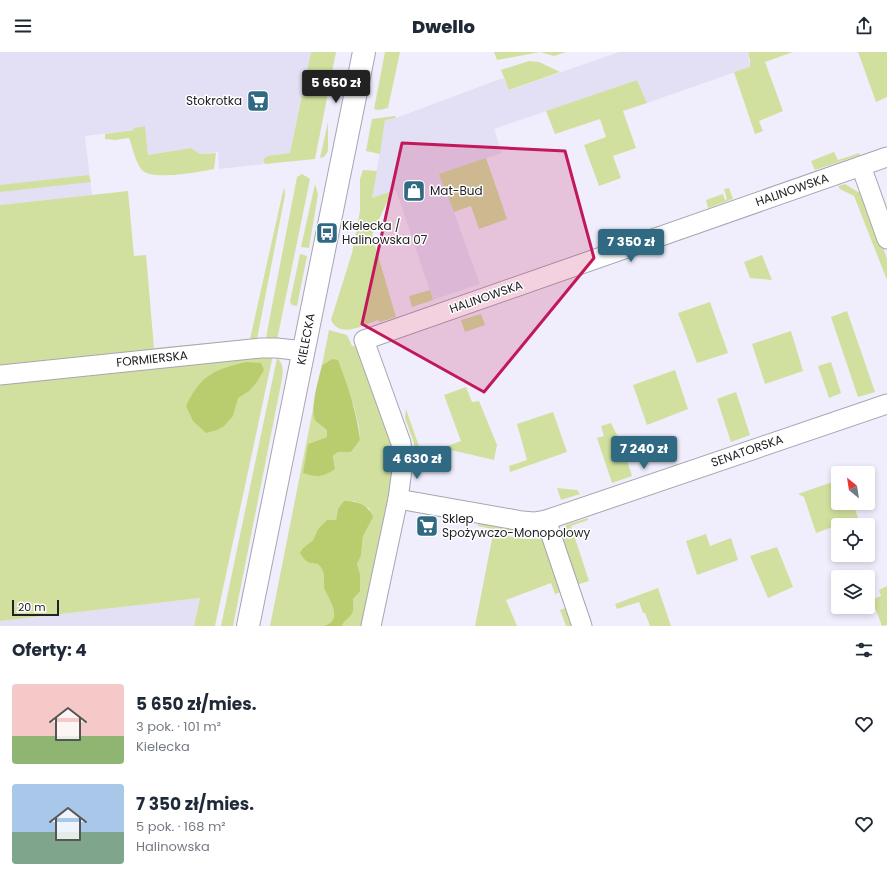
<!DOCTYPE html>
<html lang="pl">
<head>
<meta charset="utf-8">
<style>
  body { margin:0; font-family:Poppins,sans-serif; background:#f6f6f7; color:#1f2937; height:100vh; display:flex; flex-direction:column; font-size:15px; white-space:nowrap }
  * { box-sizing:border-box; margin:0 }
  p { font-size:13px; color:#747a83 }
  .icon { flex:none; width:22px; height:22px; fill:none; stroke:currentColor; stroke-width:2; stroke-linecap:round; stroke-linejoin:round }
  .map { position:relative; height:574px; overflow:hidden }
  .side { display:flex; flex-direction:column; background:#fff; flex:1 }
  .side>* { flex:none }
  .needle { width:26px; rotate:330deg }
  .fabs { position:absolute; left:831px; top:414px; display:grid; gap:8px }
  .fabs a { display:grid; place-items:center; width:44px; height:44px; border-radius:4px; background:#fff; box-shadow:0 2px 6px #0003; font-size:20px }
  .scale { position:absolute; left:12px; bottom:10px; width:47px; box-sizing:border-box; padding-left:4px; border:2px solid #212126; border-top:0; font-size:11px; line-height:14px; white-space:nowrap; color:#212126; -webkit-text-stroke:3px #fff; paint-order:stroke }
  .price { position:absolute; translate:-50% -34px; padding:0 9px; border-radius:4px; background:#306982; color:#fff; font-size:13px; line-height:26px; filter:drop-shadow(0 1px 2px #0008) }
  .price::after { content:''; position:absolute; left:50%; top:24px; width:12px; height:9px; margin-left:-6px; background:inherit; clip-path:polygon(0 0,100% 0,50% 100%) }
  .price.on { background:#222; color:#fff }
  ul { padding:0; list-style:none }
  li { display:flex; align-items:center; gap:12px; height:100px; padding:0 12px }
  li span { display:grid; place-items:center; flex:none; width:112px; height:80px; border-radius:4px; color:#555 }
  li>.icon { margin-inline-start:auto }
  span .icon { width:48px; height:48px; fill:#fffc; stroke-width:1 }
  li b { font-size:17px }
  h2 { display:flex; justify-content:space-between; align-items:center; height:48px; padding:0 12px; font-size:17px }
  header { display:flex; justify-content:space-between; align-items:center; height:52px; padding:0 12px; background:#fff; font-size:18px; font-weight:800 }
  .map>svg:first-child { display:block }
  .built { fill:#e3e0f5 }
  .green { fill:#d1e09e }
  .forest { fill:#bacd6e }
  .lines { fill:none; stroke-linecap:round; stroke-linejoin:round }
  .minor-casing { stroke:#a7a5b2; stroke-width:21 }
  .major-casing { stroke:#a7a5b2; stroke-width:24 }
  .minor { stroke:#fff; stroke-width:19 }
  .major { stroke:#fff; stroke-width:22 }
  .marked { fill:#c2185b; fill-opacity:0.2; stroke:#c2185b; stroke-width:3; stroke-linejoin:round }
  .labels { text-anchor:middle; stroke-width:3; stroke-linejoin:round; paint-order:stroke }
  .poi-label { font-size:12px; fill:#212126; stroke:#fff; text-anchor:start }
  .street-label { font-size:12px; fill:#212126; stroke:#fff }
</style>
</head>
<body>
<header><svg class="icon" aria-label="menu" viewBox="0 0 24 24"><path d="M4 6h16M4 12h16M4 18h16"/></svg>Dwello<svg class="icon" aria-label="share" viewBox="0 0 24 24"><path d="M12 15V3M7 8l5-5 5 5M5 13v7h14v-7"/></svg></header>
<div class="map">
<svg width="887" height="574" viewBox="0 0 887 574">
  <rect width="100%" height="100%" fill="#f0eefc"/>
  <g class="built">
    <path d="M0,0H311L290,101L267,104L263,111L265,112L219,117L218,100L200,102L191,96L148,103L145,74L134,76V78L85,84L92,143L0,153Z"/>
    <path d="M619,0H748L750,15L647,51L637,28L494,77L502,101L440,122L480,232L433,248L396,138L372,146L385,68L396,66L503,26L510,38Z"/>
    <path d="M200,546L194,574H0V569Z"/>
  </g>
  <g class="green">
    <path d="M311,0H336L315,107L265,112L263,108L267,104L290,101Z"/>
    <path d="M385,0H400L388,56C383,57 379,59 374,57Z"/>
    <path d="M494,0H566L554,4L540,0L497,8Z"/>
    <path d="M748,0H793L765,10L783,59L759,69L763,79L755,82L734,20L750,15V8Z"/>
    <path d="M858,0H887V45L876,50Z"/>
    <path d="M529,9L539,10L560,20L509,38L501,18Z"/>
    <path d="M637,28L647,51L623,59L636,96L613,104L621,126L599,134L584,93L606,85L600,67L555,82L546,59Z"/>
    <path d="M395,64L396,66L385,68L380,102L366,99L372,67Z"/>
    <path d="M328,70V99L324,105L320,106Z"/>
    <path d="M145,74L148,103L191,96L200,102L216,101L214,117C200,120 152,129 142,118C135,110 133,96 129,86L115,88L105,87V82L134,78V76Z"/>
    <path d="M834,100L838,108L859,101L860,103L815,118L811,109Z"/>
    <path d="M486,106L507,167L479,177L471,154L454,160L439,122Z"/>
    <path d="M363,118L377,119L372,146L392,139L372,183L396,265L380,270L378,268C364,273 340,287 331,268L352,201L360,159V127Z"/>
    <path d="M302,122L310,127L277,288L266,289L267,280L297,125Z"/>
    <path d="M89,123L91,130L0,140V133Z"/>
    <path d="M315,132L318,142L309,196L301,195Z"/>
    <path d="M845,132L858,140L863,139L887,207V228L854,144L840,137L838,134Z"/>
    <path d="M284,135L285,143L257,287L253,289L0,317V153L128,139L134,204L146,203L154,296L250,287Z"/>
    <path d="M729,136L733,147L708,156L706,148L723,142L725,148L727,147L724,137Z"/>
    <path d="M300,202L307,204L297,254L292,253L290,250Z"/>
    <path d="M762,203L772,228L750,226L744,210Z"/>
    <path d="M430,238L433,248L412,255L409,244Z"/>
    <path d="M710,250L728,301L697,311L678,261Z"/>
    <path d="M847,259L875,340L858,345L831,265Z"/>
    <path d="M481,262L485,273L465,280L461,268Z"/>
    <path d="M329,278L347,283L352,294H355L359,302L362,304L395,394L397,409L363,574H342L344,568L354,555L353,547L360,522L357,512L361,504L363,484L370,457L354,449L338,457L336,468L318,477L313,488L303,496L312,512H318C319,514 323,517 323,520C325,525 323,531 324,536C329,548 344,567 324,574H270L316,342L314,359L316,369L327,379V385L308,392L335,417L333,404L338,400H351L360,388L359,375L354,354L332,307L322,313Z"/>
    <path d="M791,279L803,319L765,332L752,292Z"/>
    <path d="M273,303L215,574H194L200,546L0,569V331Z"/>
    <path d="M277,306C284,312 283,319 282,327L233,574H221Z"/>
    <path d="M831,310L841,341L829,346L818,314Z"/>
    <path d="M675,318L688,357L647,373L633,333Z"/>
    <path d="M466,335L472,350L479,349L497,393L494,408L442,396L461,389L444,343Z"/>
    <path d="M736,340L750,383L731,390L717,347Z"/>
    <path d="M406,357L422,403L421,412L415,411L414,391L405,366Z"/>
    <path d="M553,360L567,400L510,420L509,414L527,408L517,372Z"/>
    <path d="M611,371L622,393L632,424L612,431L597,386L604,384L601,374Z"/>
    <path d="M838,428V451H853L858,466L816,481L804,445L798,442Z"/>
    <path d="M557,436L577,438L580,442L561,448Z"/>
    <path d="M588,466V468L571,474L589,529L576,533L560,487L564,485L563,479L566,473Z"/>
    <path d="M479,468L539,479L543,480C530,487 494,477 478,474Z"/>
    <path d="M493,482L526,487L548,486L561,540L555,542L551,531L506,548L517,574H475Z"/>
    <path d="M706,482L710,494L731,486L738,508L697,523L686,489Z"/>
    <path d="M777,495L793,535L768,546L750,504Z"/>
    <path d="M887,534V573L882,574L872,548L881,544L879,538Z"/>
    <path d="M658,536L671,574H650L645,561H643L639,550L617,557L615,552Z"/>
    <path d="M568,555L575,574H566L560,558Z"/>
  </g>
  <g class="forest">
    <path d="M332,307L338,308C348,335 357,360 360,388L351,400H338L333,404L335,417C323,425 317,426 303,421L308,392L327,385V379C324,375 317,371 315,368C310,355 319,326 322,313Z"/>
    <path d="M246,310L261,311L264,318L257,330L249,339L238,346L233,364L224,374L217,378L206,381L193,369L186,354C201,323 213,318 246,310Z"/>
    <path d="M344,449C356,449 368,452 373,465L363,484L361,504L357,512L360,522V539L353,547C354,552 354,559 351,563C347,568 344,568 342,574H324C344,567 329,548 324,536C323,531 325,525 323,520C323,517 319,514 318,512C308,512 305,509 300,501L303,496L313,488L318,477L327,468H336L338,457Z"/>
  </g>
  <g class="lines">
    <g class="minor-casing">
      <g id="minor">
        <path d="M861,114L887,187"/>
        <path d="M0,323L261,296H277L303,299"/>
        <path d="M398,447L522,469L534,470L546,468L887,352"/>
        <path d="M546,468L582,574"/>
        <path d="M371,574L398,447L403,410L401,391L364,288L887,105"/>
      </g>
    </g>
    <g class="major-casing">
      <path id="major" d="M248,574L364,0"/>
    </g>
    <use href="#minor" class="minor"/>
    <use href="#major" class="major"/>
  </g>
  <path class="marked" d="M402,91L565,99L594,206L484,340L362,272Z"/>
  <defs>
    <g id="supermarket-square" transform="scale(1.15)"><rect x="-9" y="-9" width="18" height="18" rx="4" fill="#306982" stroke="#fff"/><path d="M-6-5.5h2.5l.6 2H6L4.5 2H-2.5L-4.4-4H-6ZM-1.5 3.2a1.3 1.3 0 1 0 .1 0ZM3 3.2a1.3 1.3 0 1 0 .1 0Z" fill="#fff"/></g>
    <g id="shop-square" transform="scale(1.15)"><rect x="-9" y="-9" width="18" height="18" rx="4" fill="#306982" stroke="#fff"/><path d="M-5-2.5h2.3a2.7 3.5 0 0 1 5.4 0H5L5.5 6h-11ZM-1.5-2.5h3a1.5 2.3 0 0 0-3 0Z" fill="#fff"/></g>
    <g id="bus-square" transform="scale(1.15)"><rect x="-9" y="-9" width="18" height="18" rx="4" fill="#306982" stroke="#fff"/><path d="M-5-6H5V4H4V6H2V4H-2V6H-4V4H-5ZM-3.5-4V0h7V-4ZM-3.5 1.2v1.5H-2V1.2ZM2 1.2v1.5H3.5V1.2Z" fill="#fff"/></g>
  </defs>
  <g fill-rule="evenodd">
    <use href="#supermarket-square" x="258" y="49"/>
    <use href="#shop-square" x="414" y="139"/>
    <use href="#bus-square" x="327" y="181"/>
    <use href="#supermarket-square" x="427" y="474"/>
  </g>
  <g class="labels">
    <g class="poi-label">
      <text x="242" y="53" text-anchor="end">Stokrotka</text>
      <text x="430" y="143">Mat-Bud</text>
      <text x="342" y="178">Kielecka /<tspan x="342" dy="14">Halinowska 07</tspan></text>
      <text x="442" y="471">Sklep<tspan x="442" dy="14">Spożywczo-Monopolowy</tspan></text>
    </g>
    <g class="street-label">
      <text transform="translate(792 138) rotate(-19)" y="4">HALINOWSKA</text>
      <text transform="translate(486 245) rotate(-19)" y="4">HALINOWSKA</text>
      <text transform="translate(306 287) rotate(-79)" y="4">KIELECKA</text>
      <text transform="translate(152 307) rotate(-6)" y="4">FORMIERSKA</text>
      <text transform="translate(747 399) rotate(-19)" y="4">SENATORSKA</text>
    </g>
  </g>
</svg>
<div class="fabs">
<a><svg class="needle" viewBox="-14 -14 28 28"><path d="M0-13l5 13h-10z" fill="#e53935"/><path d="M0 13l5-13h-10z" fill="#747a83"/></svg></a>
<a><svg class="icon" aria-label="locate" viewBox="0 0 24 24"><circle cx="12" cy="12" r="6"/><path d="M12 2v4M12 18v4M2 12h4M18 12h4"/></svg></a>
<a><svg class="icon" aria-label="layers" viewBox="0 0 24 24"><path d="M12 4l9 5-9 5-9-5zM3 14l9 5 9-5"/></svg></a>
</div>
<div class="scale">20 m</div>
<b class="price on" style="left:336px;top:52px">5 650 zł</b>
<b class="price" style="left:631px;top:211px">7 350 zł</b>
<b class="price" style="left:644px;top:418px">7 240 zł</b>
<b class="price" style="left:417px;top:428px">4 630 zł</b>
</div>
<section class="side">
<h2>Oferty: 4<svg class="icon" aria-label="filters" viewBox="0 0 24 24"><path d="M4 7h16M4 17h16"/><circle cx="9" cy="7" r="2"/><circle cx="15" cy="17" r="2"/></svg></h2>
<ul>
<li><span style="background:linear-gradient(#f6c9c9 65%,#8fb573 0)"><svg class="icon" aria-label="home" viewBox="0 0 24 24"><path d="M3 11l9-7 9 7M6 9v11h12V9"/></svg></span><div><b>5 650 zł/mies.</b><p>3 pok. · 101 m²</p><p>Kielecka</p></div><svg class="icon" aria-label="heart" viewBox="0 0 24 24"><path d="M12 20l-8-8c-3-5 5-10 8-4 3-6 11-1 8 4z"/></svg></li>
<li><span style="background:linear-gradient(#a9c7e8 60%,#7fa58c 0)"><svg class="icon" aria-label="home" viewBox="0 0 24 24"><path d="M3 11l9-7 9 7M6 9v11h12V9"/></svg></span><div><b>7 350 zł/mies.</b><p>5 pok. · 168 m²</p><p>Halinowska</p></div><svg class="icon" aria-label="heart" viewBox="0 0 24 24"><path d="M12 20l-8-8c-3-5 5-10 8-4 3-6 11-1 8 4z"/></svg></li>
</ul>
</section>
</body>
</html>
